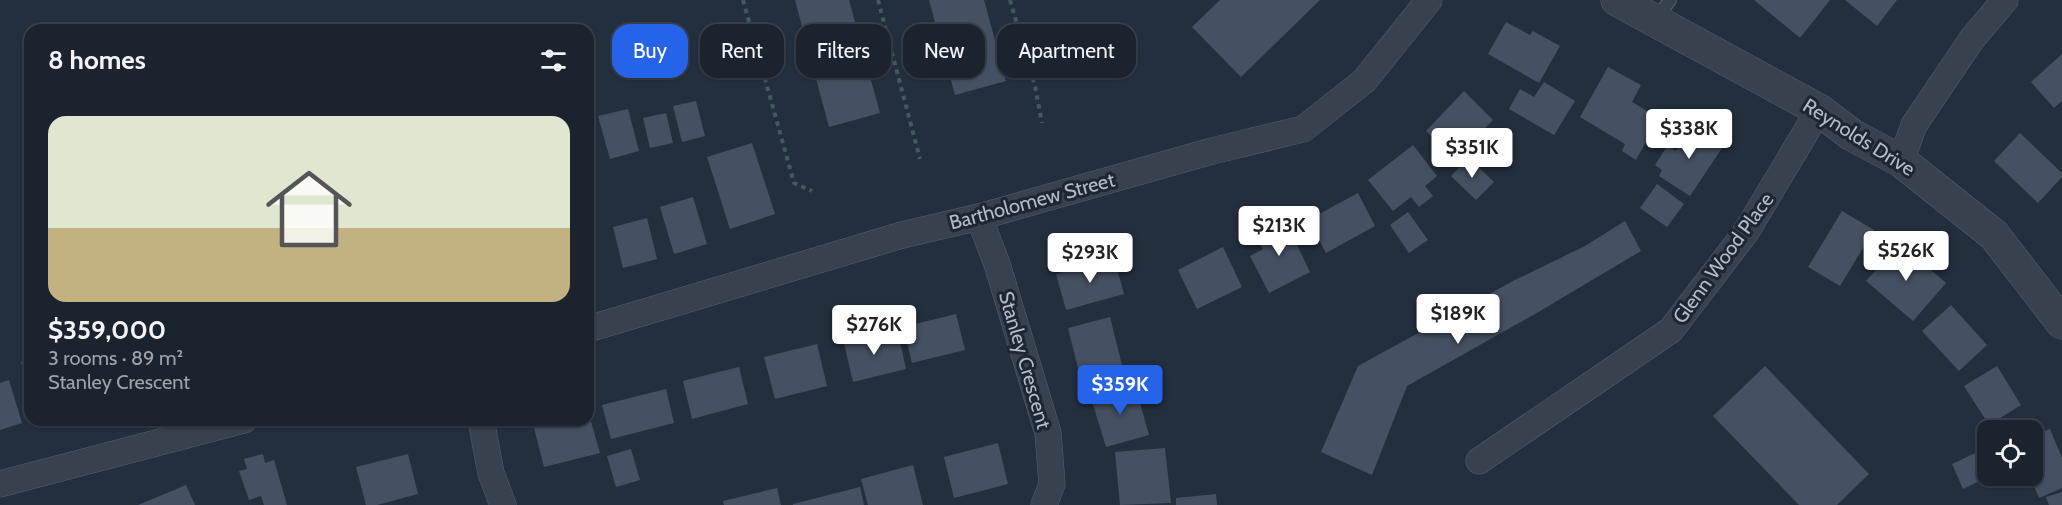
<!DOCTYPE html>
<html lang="en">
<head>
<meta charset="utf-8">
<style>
  body { margin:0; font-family:Cabin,sans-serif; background:#282f3a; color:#f1f3f6; height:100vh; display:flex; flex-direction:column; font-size:22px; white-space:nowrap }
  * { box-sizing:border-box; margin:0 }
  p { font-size:20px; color:#a0a4aa }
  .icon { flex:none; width:33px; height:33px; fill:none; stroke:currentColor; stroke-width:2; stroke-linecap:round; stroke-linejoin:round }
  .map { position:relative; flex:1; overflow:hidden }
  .details { position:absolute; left:24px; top:24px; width:570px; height:402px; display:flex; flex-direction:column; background:#1b232e; border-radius:18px; box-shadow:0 2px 4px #0004,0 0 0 2px #39404a }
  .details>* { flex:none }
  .guide { position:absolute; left:612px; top:24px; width:570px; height:54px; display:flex; gap:12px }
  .controls { position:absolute; left:1977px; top:420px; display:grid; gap:12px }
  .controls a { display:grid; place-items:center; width:66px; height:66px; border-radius:12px; background:#1b232e; box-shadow:0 2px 4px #0004,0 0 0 2px #39404a; font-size:30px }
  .price { position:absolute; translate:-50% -51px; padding:0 14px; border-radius:6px; background:#fff; color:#222; font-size:20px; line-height:39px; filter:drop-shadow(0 2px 3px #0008) }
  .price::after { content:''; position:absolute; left:50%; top:36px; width:18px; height:14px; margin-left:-9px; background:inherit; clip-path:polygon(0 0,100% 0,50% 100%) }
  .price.selected { background:#2563eb; color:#fff }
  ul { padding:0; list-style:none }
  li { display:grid; align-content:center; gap:12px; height:318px; padding:0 24px }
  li+li { border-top:2px solid #39404a }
  li span { display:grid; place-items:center; height:186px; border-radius:18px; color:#555 }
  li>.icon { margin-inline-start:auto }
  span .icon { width:108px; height:108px; fill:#fffc; stroke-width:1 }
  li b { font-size:26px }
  h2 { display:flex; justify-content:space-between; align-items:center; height:72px; padding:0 24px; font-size:26px }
  .tag { padding:0 21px; border-radius:18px; background:#1b232e; box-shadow:0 2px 4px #0004,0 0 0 2px #39404a; font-size:21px; line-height:54px }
  .tag.selected { background:#2563eb; color:#fff }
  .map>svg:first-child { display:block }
  .building { fill:#455162 }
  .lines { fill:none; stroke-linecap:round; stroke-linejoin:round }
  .service-casing { stroke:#565f6c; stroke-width:14 }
  .minor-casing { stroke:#565f6c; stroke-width:27 }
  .tertiary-casing { stroke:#565f6c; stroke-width:33 }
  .path { stroke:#44595c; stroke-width:4; stroke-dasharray:4.5 4.5; stroke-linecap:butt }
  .service { stroke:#38414e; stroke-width:12 }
  .minor { stroke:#38414e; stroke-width:26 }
  .tertiary { stroke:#38414e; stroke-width:32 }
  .labels { text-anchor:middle; stroke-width:6; stroke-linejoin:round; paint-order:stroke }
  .street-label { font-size:20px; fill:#b4bcc9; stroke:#1d2633 }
</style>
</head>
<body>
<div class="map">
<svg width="2062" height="505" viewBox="0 0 2062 505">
  <rect width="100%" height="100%" fill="#242f3e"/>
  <g class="building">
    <path d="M795,0H849L880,113L829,127Z"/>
    <path d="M929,0H984L1006,81L955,95Z"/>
    <path d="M1220,0H1320L1241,77L1192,27Z"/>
    <path d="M1754,0H1830L1800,38Z"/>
    <path d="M1845,0H1897L1877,26Z"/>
    <path d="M1506,22L1530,35L1533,31L1560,46L1539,83L1488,54Z"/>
    <path d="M2062,54V101L2054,108L2031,82Z"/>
    <path d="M1608,67L1641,85L1632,102L1659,118L1636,160L1622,151L1625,144L1580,117Z"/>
    <path d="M1544,82L1575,101L1554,135L1509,109L1520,89L1534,97Z"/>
    <path d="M1464,91L1493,120L1455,159L1426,131Z"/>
    <path d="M696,101L705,136L682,142L673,106Z"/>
    <path d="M628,109L639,151L610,159L598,116Z"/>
    <path d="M666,113L673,143L650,148L643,118Z"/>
    <path d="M1693,124L1724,145L1690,196L1659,176L1662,170L1655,165L1667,146L1676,151Z"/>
    <path d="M2020,133L2062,173V177L2038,203L1994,161Z"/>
    <path d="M752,143L775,214L730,229L707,157Z"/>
    <path d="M1413,145L1437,176L1425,186L1433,196L1419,207L1411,197L1393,211L1368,180Z"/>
    <path d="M1469,158L1494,182L1476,200L1451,176Z"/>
    <path d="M1657,184L1684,204L1667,227L1640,208Z"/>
    <path d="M1358,193L1375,226L1326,253L1308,220Z"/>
    <path d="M693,197L707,244L674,254L660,207Z"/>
    <path d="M1842,211L1874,230L1840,286L1808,267Z"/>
    <path d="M1408,212L1428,240L1409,253L1390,225Z"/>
    <path d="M647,218L657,259L623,268L613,227Z"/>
    <path d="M1285,220L1310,272L1269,293L1250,256L1263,249L1255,235Z"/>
    <path d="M1625,221L1641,251L1535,314L1407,386L1372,475L1321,452L1358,366L1515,280L1585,246Z"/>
    <path d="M1900,243L1946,283L1913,321L1866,281Z"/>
    <path d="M1223,247L1242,287L1197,309L1178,270Z"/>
    <path d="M1114,258L1124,294L1066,310L1056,274Z"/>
    <path d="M588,260L595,283L588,285Z"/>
    <path d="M1951,305L1987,345L1959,371L1922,331Z"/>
    <path d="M956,314L965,350L912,363L903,327Z"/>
    <path d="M1110,317L1123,369L1081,380L1068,328Z"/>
    <path d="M869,332L871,339L898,333L906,369L853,382L843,339Z"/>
    <path d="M817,344L827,386L775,399L764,357Z"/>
    <path d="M30,359V387H29L21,362Z"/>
    <path d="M1765,366L1869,474L1837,505H1799L1713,416Z"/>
    <path d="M1997,366L2021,405L1989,425L1964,386Z"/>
    <path d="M739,367L748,404L692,419L683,381Z"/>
    <path d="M9,380L22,423L0,430V383Z"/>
    <path d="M1135,385L1149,435L1106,447L1091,398Z"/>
    <path d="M666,389L674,423L611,439L602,405Z"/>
    <path d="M588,411L600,453L544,467L534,428L566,420H588Z"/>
    <path d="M2050,429L2062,458V488L2039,498L2030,476H2032V436Z"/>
    <path d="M998,443L1008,484L954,498L944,457Z"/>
    <path d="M1988,447V477L1963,489L1952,464Z"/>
    <path d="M1165,448L1171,503L1120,505L1115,452Z"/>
    <path d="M631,449L640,480L616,487L607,456Z"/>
    <path d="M263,454L265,463L274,460L287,505H264L261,496L249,500L239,471L247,469L244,459Z"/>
    <path d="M408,454L418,494L377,505H366L356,467Z"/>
    <path d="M913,465L923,505H868L861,479Z"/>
    <path d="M186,485L195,505H138Z"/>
    <path d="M860,487L864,505H793V504Z"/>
    <path d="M777,488L781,505H724L723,501Z"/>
    <path d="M2062,492V505H2049L2046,497Z"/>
    <path d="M1216,494L1217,505H1176V498Z"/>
  </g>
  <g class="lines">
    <g class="service-casing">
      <path id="service" d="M1655,20L1670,0"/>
    </g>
    <g class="minor-casing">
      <g id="minor">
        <path d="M1901,161L1914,125L1972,39L2005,0"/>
        <path d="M979,217L997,264L1048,433L1052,484L1044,505"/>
        <path d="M588,329L902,235L979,217L1212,151L1303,129L1364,81L1429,0"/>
        <path d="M481,420L491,473L503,505"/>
        <path d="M1479,461L1671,330L1746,232L1819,110"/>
        <path d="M0,484L244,420"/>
      </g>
    </g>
    <g class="tertiary-casing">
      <path id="tertiary" d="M1617,0L1819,110L1852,135L1901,161L1994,235L2062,323"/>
    </g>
    <g class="path">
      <path d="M743,0L794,183L812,191"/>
      <path d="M878,0L920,159"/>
      <path d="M1010,0L1035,86L1042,123"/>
    </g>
    <use href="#service" class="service"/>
    <use href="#minor" class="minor"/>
    <use href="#tertiary" class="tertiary"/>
  </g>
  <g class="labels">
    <g class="street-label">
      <text transform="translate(1859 137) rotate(32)" y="7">Reynolds Drive</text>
      <text transform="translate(1032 201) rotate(-15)" y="7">Bartholomew Street</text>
      <text transform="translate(1723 258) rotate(-54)" y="7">Glenn Wood Place</text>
      <text transform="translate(1025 360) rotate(74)" y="7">Stanley Crescent</text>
    </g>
  </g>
</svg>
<div class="controls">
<a><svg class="icon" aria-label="locate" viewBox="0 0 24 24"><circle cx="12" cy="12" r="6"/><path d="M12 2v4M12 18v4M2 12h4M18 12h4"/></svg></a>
</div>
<b class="price" style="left:1689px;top:160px">$338K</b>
<b class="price" style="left:1472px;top:179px">$351K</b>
<b class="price" style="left:1279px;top:257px">$213K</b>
<b class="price" style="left:1906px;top:282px">$526K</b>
<b class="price" style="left:1090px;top:284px">$293K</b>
<b class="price" style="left:1458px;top:345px">$189K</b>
<b class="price" style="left:874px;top:356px">$276K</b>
<b class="price selected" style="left:1120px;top:416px">$359K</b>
<div class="guide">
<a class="tag selected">Buy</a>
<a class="tag">Rent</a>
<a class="tag">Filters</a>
<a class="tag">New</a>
<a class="tag">Apartment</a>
</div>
<section class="details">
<h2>8 homes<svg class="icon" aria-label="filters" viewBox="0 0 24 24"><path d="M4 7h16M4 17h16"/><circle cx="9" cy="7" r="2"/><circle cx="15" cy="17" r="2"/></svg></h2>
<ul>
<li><span style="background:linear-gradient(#dfe7d0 60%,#c2b280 0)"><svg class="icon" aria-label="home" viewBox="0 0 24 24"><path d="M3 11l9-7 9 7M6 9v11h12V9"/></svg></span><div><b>$359,000</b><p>3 rooms · 89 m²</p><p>Stanley Crescent</p></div></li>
</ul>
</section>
</div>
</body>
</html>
